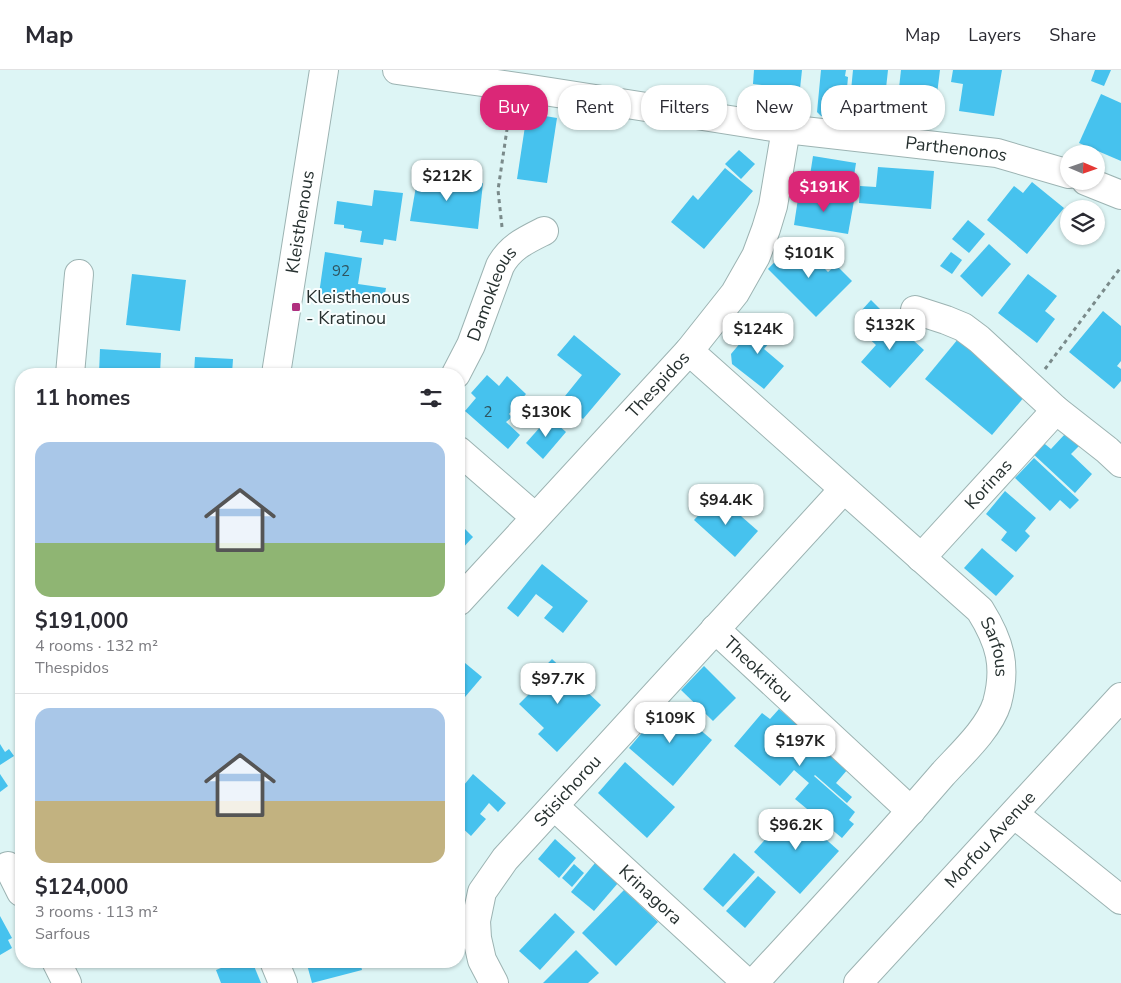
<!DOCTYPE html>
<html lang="en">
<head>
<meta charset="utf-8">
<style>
  body { margin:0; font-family:"Nunito Sans",sans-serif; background:#f7f7f7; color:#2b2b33; height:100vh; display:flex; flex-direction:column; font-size:19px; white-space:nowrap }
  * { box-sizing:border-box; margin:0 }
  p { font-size:16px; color:#7c7c81 }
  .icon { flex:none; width:28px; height:28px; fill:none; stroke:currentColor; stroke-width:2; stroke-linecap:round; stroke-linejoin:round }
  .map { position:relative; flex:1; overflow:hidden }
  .details { position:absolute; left:15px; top:298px; width:450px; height:600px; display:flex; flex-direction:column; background:#fff; border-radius:20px; box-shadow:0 1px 4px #0004 }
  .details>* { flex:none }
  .hud { position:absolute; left:480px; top:15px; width:475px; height:45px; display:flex; gap:10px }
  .needle { width:32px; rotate:92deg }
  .fabs { position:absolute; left:1060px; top:75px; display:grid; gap:10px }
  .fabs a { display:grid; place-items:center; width:45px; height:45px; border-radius:50%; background:#fff; box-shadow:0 1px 4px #0004; font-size:25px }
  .price { position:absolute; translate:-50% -42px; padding:0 11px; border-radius:10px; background:#fff; color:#222; font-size:16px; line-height:32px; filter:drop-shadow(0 1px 2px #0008) }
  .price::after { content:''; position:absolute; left:50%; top:30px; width:15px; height:11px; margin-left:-8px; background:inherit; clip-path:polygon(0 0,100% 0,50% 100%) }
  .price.current { background:#db2777; color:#fff }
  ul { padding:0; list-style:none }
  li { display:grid; align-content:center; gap:10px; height:265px; padding:0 20px }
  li+li { border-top:1px solid #e1e1e2 }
  li span { display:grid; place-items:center; height:155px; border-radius:15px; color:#555 }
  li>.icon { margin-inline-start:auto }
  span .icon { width:90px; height:90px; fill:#fffc; stroke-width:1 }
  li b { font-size:21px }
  h2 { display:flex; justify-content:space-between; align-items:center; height:60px; padding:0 20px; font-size:21px }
  .tag { padding:0 18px; border-radius:20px; background:#fff; box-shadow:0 1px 4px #0004; font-size:18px; line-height:45px }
  .tag.current { background:#db2777; color:#fff }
  header { display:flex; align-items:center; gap:30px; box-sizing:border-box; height:70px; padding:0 25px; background:#fff; border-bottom:1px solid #e1e1e2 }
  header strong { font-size:24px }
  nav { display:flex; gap:28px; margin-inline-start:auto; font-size:18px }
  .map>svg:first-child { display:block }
  .building { fill:#46c2ee }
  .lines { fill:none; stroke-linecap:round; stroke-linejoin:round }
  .minor-casing { stroke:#9cb3b2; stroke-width:30 }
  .path { stroke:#7a8a8a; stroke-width:3; stroke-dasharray:4 4; stroke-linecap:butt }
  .minor { stroke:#fff; stroke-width:28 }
  .poi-dot { fill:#af307f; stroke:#f9fefe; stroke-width:2 }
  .labels { text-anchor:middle; stroke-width:4; stroke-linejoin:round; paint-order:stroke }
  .number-label { font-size:15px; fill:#2f5560 }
  .street-label { font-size:18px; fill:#273130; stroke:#f9fefe }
  .poi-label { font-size:18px; fill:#273130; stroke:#f9fefe; text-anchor:start }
</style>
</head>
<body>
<header>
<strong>Map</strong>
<nav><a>Map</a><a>Layers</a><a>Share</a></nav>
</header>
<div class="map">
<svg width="1121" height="913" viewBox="0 0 1121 913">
  <rect width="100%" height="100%" fill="#ddf5f5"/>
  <g class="building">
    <path d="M754,0H802L800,19L753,14Z"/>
    <path d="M821,0H846L845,6L848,7L845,41L839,40L838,48L821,46L817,42Z"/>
    <path d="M853,0H888L881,64L867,63L868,54L854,53L855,41H849Z"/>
    <path d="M901,0H940L935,40L897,36Z"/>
    <path d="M953,0H1002L994,46L959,41L963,14L951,12Z"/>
    <path d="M1095,0H1111L1104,16L1091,11Z"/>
    <path d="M1101,24L1121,33V91L1079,73Z"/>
    <path d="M527,43L557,48L547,113L517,109Z"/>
    <path d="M739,80L755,94L741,109L725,94Z"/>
    <path d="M813,86L856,93L851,125L808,118Z"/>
    <path d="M878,97L934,101L931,139L859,133L860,116L876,117Z"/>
    <path d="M725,98L753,121L704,179L671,152L693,125L698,130Z"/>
    <path d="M418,105L483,113L478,159L410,151Z"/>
    <path d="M1032,112L1064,138L1027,184L987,150L1014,116L1023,123Z"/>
    <path d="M374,120L403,123L396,171L384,169L383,175L360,172L362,161L344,158V155L334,154L337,131L372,136Z"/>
    <path d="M799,122L854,131L848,164L794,155Z"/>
    <path d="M968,150L985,164L969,183L952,169Z"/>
    <path d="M989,174L1011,194L982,227L960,206Z"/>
    <path d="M801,175L828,202L836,195L852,211L816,247L768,199L786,180L791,185Z"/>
    <path d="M325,182L362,188L358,214L386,218L383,234L319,224Z"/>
    <path d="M951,182L962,190L952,204L940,196Z"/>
    <path d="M132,204L186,210L180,261L126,255Z"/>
    <path d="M1028,204L1057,226L1045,241L1055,249L1037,273L998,243Z"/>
    <path d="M871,230L880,239L871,250L861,241Z"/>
    <path d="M1103,241L1121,256V291L1117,296L1121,299V311L1114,319L1069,282Z"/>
    <path d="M883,243L924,280L890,318L861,292L876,275L864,264Z"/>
    <path d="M762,247L779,261L764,279L784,296L764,319L732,294L731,284Z"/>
    <path d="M574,265L621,304L583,349L561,331L582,305L557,285Z"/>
    <path d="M958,269L1025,326L992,365L925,309Z"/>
    <path d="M100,279L161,283L160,304H99Z"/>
    <path d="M195,287L233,289L232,304H194Z"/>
    <path d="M487,305L499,316L507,306L526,324L509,344L512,347L506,352L520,365L508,379L465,341L476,328L471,323Z"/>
    <path d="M549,347L566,362L543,389L526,373Z"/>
    <path d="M1065,364L1079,376L1071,384L1092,404L1075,423L1030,381L1040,370L1051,379Z"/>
    <path d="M1034,388L1079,430L1070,439L1060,430L1050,441L1015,408Z"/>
    <path d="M1005,421L1036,448L1025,461L1030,466L1016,482L1001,470L1007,462L986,444Z"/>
    <path d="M717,425L758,461L735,487L694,450Z"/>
    <path d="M459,453L473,467L459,482Z"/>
    <path d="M982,478L1014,506L996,526L964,498Z"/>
    <path d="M542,494L588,531L563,563L544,548L553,537L536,524L518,547L507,538Z"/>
    <path d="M459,588L482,607L465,627L459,621Z"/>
    <path d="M552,589L601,635L557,682L538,664L544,658L519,634L531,622L525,617Z"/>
    <path d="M704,596L736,628L713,651L681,620Z"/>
    <path d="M668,632L712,670L673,716L629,678Z"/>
    <path d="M779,639L848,699L836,713L852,727L847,733L815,705L814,706L855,742L849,750L854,754L842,768L795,729L809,713L794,700L780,716L734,676L762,643L770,649Z"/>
    <path d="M0,674L5,682L9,679L14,686L0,695Z"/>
    <path d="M625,692L675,737L647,768L598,723Z"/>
    <path d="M0,704L8,716L0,722Z"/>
    <path d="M473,704L506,733L498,742L489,733L480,744L486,749L471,766L459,755V721Z"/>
    <path d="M792,739L839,781L800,824L754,782Z"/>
    <path d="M555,769L576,788L559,808L538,789Z"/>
    <path d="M734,783L755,802L723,837L703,819Z"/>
    <path d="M595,793L618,813L594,841L571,822Z"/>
    <path d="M574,794L584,803L572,817L562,808Z"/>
    <path d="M758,806L776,822L745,858L726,841Z"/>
    <path d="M624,820L658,852L616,896L582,863Z"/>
    <path d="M555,843L575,862L540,900L519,881Z"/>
    <path d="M0,846L12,868L8,870L12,878L0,885Z"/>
    <path d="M576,880L599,903L588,913H543Z"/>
    <path d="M238,891H252L261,913H221L216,900Z"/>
    <path d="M306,891H360L362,900L312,913Z"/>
  </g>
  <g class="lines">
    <g class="minor-casing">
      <g id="minor">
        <path id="s1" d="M397,0L525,18L786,59L997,83L1069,104"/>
        <path d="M1086,111L1121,125"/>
        <path d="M915,240L946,250L963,257L979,269L1056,340L1107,380L1121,393"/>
        <path id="s2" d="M689,281L980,540C1000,572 1007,596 997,633C989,659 960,685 942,705C881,776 817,844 754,913"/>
        <path d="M70,304L79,204"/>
        <path id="s3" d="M276,304L324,0"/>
        <path id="s4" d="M456,304L471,275L500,196C510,177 526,170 544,161"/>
        <path d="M459,381L535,447"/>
        <path id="s5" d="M921,488L1056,340"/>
        <path id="s6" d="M459,531L689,281L735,223L756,186L766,159L773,136L786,59"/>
        <path id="s7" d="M715,559L911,741"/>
        <path id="s8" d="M554,736L747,913"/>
        <path d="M1014,744L1121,830"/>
        <path d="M8,796L21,822"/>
        <path d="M56,891L67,913"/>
        <path d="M274,891L283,913"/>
        <path id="s9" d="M494,913L482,890L477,868L476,851L482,822L505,789L843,420"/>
        <path id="s10" d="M858,913L1121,627"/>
      </g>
    </g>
    <g class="path">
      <path d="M502,157L498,120L510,39"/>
      <path d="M1045,299L1121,197"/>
    </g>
    <use href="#minor" class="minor"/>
  </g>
  <rect class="poi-dot" x="291" y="232" width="10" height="10" rx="2.5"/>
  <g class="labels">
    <g class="number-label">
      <text x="341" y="206">92</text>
      <text x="488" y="347">2</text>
    </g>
    <g class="street-label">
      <text dy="6" stroke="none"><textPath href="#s1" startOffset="565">Parthenonos</textPath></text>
      <text dy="6" stroke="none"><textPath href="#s3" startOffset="154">Kleisthenous</textPath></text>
      <text dy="6" stroke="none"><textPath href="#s4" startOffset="88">Damokleous</textPath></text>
      <text dy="6" stroke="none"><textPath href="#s6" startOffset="294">Thespidos</textPath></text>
      <text dy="6" stroke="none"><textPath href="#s5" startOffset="100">Korinas</textPath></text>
      <text dy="6" stroke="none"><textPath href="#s2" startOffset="430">Sarfous</textPath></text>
      <text dy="6" stroke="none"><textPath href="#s7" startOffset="59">Theokritou</textPath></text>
      <text dy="6" stroke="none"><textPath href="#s9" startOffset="228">Stisichorou</textPath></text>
      <text dy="6" stroke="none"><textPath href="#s10" startOffset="195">Morfou Avenue</textPath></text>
      <text dy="6" stroke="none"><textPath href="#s8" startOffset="131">Krinagora</textPath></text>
    </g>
    <g class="poi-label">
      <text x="306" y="233">Kleisthenous<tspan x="306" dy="21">- Kratinou</tspan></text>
    </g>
  </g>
</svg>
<div class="fabs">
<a><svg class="needle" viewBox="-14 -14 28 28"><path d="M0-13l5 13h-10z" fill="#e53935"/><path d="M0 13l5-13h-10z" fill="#7c7c81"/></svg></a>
<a><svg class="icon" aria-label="layers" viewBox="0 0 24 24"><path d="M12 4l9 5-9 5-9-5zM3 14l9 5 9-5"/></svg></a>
</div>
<b class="price" style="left:447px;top:132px">$212K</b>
<b class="price current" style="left:824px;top:143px">$191K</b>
<b class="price" style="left:809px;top:209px">$101K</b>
<b class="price" style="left:890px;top:281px">$132K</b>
<b class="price" style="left:758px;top:285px">$124K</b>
<b class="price" style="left:546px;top:368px">$130K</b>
<b class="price" style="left:726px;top:456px">$94.4K</b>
<b class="price" style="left:558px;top:635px">$97.7K</b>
<b class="price" style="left:670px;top:674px">$109K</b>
<b class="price" style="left:800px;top:697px">$197K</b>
<b class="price" style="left:796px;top:781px">$96.2K</b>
<div class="hud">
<a class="tag current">Buy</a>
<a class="tag">Rent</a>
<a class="tag">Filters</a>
<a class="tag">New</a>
<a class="tag">Apartment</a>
</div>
<section class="details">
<h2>11 homes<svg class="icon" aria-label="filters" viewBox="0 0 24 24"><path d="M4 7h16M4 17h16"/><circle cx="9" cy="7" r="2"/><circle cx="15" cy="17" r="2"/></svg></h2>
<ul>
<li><span style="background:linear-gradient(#a9c7e8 65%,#8fb573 0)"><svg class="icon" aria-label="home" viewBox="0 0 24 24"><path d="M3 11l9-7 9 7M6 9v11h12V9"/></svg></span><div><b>$191,000</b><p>4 rooms · 132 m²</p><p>Thespidos</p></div></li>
<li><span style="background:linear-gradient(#a9c7e8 60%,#c2b280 0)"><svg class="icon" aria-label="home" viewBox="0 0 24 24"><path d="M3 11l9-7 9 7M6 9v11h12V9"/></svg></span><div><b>$124,000</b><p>3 rooms · 113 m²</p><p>Sarfous</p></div></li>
</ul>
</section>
</div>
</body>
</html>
